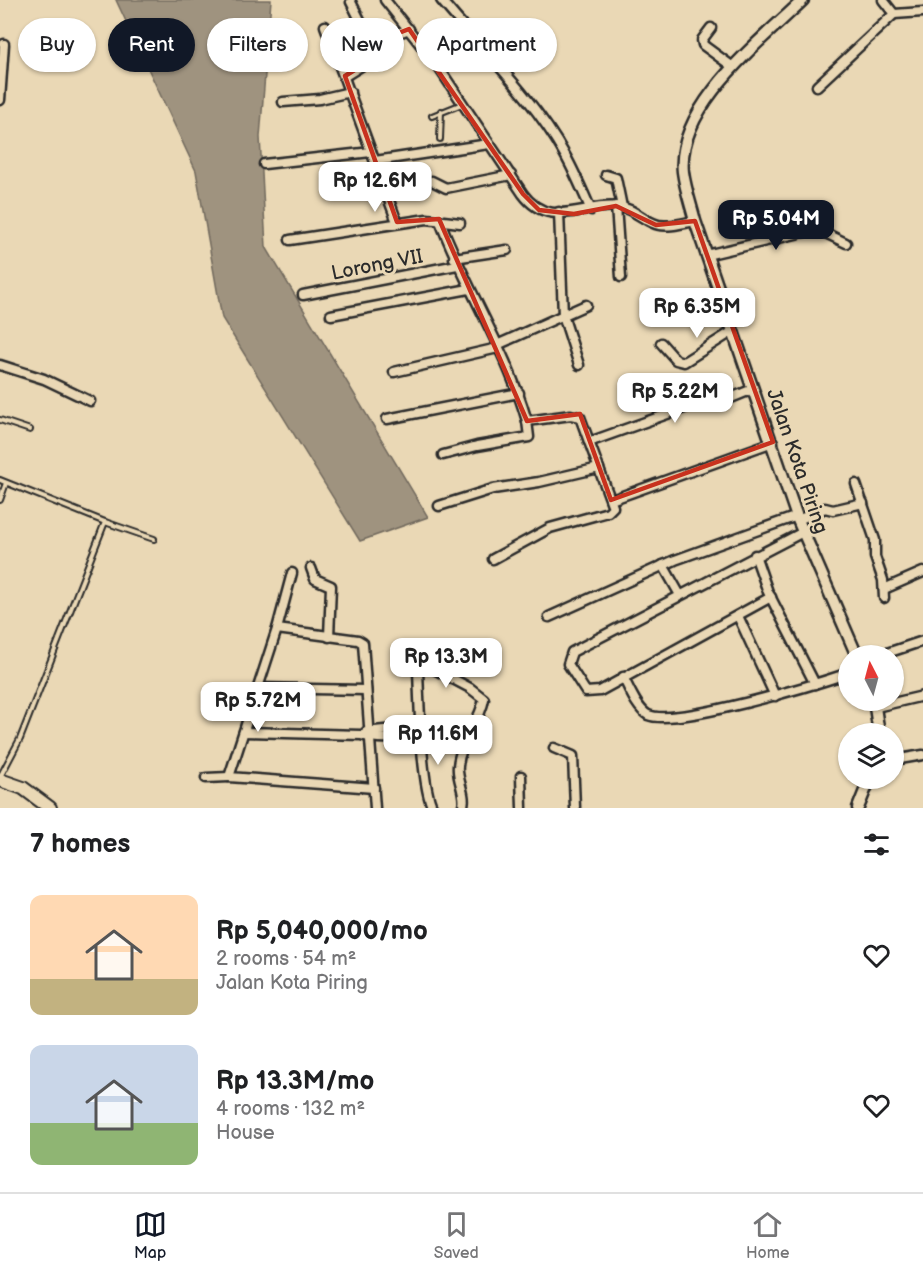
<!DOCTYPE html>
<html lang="en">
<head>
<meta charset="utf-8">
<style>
  body { margin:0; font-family:"Balsamiq Sans",sans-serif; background:#f6f6f6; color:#202124; height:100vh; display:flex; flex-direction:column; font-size:22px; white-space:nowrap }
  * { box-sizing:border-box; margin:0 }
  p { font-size:20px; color:#757577 }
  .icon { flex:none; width:33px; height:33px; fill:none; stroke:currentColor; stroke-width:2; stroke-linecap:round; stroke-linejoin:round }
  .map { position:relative; height:808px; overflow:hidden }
  .drawer { display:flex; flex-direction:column; background:#fff; flex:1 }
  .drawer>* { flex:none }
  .top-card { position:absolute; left:18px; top:18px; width:600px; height:54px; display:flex; gap:12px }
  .needle { width:39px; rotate:354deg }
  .fabs { position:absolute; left:838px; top:645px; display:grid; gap:12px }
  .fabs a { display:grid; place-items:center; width:66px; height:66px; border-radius:50%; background:#fff; box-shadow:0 2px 4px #0004; font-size:30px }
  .price { position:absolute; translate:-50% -51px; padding:0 14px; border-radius:12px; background:#fff; color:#222; font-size:20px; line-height:39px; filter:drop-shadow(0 2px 3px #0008) }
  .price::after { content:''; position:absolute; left:50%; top:36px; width:18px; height:14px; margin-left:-9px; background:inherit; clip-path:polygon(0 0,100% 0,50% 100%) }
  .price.selected { background:#111827; color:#fff }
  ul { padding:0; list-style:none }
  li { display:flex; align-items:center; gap:18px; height:150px; padding:0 30px }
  li span { display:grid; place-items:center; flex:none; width:168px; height:120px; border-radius:12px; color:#555 }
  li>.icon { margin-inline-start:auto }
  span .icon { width:72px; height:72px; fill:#fffc; stroke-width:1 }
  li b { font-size:26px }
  h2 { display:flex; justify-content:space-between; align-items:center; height:72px; padding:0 30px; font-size:26px }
  .pill { padding:0 21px; border-radius:27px; background:#fff; box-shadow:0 2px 4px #0004; font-size:21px; line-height:54px }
  .pill.selected { background:#111827; color:#fff }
  .tabs { display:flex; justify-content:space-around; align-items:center; height:84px; border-top:2px solid #e0e0e0; background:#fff; font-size:16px; color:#757577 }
  .tabs a { display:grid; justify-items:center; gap:3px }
  .tabs .selected { color:#111827 }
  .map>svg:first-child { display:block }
  .water { fill:#9f937f; stroke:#71695d; stroke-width:1.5 }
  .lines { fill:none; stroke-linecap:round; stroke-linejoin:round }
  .service-casing { stroke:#2b2b2b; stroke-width:8 }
  .minor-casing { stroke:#2b2b2b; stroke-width:13 }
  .tertiary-casing { stroke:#2b2b2b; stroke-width:15 }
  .primary-casing { stroke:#2b2b2b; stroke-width:16 }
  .service { stroke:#ead8b5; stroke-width:4 }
  .minor { stroke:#ead8b5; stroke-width:8 }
  .tertiary { stroke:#ead8b5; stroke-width:10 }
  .primary { stroke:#ead8b5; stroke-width:12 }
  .marked { fill:none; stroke:#c8321e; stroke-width:4.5; stroke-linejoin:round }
  .labels { text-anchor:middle; stroke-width:6; stroke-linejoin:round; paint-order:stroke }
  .street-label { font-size:20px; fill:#2b2b2b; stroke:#ead8b5 }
</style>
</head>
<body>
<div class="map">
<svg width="923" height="808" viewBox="0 0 923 808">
  <rect width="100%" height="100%" fill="#ead8b5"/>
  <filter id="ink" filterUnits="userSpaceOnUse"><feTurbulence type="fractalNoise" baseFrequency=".0167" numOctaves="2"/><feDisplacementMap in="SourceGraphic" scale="12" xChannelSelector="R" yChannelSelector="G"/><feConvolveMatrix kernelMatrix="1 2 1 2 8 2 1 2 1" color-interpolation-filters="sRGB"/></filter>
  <g filter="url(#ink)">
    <path class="water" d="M116,0H271L260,137L266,247L428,517L360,541L222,318L196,171Z"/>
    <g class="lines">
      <g class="service-casing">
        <g id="service">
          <path d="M432,116L462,104"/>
          <path d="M440,139L441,111"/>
          <path d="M0,420L30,430"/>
          <path d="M0,480L105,522L20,739L0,777"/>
          <path d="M0,500L6,483"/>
          <path d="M105,522L154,539"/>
        </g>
      </g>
      <g class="minor-casing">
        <g id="minor">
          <path d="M385,0L439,68L523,194C550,231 585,202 619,207C632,208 641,218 653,223C665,229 682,223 695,221"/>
          <path d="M441,0C483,51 533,97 565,155C575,173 583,192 591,210"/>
          <path d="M894,14L923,12"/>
          <path d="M325,26L397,222"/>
          <path d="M711,28L702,40L703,45L733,67"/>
          <path d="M330,37L360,20L351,2"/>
          <path d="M486,48L511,29"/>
          <path d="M501,68L527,46L546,36"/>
          <path d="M345,76L369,61L381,40L409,29"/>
          <path d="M817,86L894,14L883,0"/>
          <path d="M0,100L4,44"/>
          <path d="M283,102L320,99L350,92"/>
          <path d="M375,161L489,144"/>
          <path d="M264,164L371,152"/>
          <path d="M606,175L616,178L622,207"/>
          <path d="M432,181L446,188L511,175"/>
          <path d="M616,206L621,277"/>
          <path d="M559,212L563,315L579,365"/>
          <path d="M440,221C466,289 507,351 527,421L571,415L580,417L613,507L608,512L550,528L493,559"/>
          <path d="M290,240L427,219L460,223"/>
          <path d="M706,255L817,229L846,243"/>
          <path d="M454,258L507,250"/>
          <path d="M303,295L457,265"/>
          <path d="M331,315L469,289"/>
          <path d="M661,343L676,360L684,362L733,331"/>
          <path d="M497,345L586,305"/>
          <path d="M0,365L44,379L90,401"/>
          <path d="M394,372L498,348"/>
          <path d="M387,419L519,393"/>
          <path d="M589,442L704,401L726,400L753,389"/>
          <path d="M443,455L477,446L529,437L527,421"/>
          <path d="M856,484L875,540V557L883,580L884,598"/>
          <path d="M611,500L773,442"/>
          <path d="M439,506L493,489L539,482L599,468"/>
          <path d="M798,520L825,508L833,510L863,503"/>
          <path d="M755,555L768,592L815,684"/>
          <path d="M663,565L680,595"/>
          <path d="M311,568L315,579L331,586L329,637"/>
          <path d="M292,573L277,629L229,777L374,788"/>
          <path d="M884,589L923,572"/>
          <path d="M771,597L600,691L586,692L568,664L572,652L803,532"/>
          <path d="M738,616L775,696"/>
          <path d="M549,617L675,560L797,516"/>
          <path d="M277,629L358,640L363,643L375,808"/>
          <path d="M878,656L923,641"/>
          <path d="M623,677C629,688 637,709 648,715C676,727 816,684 849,673"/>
          <path d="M258,688L366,690"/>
          <path d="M876,707L923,696"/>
          <path d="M244,732L361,735C380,741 414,738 432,729"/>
          <path d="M366,732L420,726L432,729L463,745"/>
          <path d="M554,748L573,756L575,808"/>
          <path d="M894,760L923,755"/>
          <path d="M521,776L522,808"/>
          <path d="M206,778L229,777"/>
          <path d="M433,808C421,789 419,696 418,669L421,662L470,688L484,699C480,723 460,741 458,766C456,779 468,797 462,808"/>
        </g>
      </g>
      <g class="tertiary-casing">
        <g id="tertiary">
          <path d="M803,0C761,41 676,106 683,172C685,188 691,205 695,221L798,520L857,656"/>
          <path d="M874,700L879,734"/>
          <path d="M858,808L870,778"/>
        </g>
      </g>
      <g class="primary-casing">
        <path id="primary" d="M0,780L23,788L50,808"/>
      </g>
      <use href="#service" class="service"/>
      <use href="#minor" class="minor"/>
      <use href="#tertiary" class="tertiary"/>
      <use href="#primary" class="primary"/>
    </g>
  </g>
  <path class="marked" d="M409,29L523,194L539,210L574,214L616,206L656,225L695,221L773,442L611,500L580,414L527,421L439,219L397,222L345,76L369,61L381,40Z"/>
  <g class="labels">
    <g class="street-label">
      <text transform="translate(377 264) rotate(-11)" y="7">Lorong VII</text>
      <text transform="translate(798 461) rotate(71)" y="7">Jalan Kota Piring</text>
    </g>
  </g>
</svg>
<div class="fabs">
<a><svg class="needle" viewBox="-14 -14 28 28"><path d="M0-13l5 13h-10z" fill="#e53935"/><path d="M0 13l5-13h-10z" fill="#757577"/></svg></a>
<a><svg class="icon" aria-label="layers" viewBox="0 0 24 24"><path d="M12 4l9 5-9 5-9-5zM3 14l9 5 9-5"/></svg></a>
</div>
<b class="price" style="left:375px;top:213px">Rp 12.6M</b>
<b class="price selected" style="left:776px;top:251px">Rp 5.04M</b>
<b class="price" style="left:697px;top:339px">Rp 6.35M</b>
<b class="price" style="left:675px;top:424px">Rp 5.22M</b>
<b class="price" style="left:446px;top:689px">Rp 13.3M</b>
<b class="price" style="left:258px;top:733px">Rp 5.72M</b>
<b class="price" style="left:438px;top:766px">Rp 11.6M</b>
<div class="top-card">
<a class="pill">Buy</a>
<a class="pill selected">Rent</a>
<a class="pill">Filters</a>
<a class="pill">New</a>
<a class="pill">Apartment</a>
</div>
</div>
<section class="drawer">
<h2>7 homes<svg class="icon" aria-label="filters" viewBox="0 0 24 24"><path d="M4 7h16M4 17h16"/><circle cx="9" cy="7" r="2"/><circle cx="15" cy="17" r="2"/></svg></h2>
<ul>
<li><span style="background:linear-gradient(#ffd9b3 70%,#c2b280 0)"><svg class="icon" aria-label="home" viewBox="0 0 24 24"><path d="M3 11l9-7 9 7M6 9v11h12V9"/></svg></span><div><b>Rp 5,040,000/mo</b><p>2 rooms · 54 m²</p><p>Jalan Kota Piring</p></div><svg class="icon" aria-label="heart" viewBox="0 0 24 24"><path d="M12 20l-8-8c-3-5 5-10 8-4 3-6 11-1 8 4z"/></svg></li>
<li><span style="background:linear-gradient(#c9d6e8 65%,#8fb573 0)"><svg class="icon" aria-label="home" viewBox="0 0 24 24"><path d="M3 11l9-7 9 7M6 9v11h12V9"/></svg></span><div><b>Rp 13.3M/mo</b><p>4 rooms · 132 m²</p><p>House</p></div><svg class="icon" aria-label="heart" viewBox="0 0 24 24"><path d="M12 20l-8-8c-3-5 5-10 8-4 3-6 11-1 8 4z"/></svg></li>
</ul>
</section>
<nav class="tabs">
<a class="selected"><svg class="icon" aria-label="map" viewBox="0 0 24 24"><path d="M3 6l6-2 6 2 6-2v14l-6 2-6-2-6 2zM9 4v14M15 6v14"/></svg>Map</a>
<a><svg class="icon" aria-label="saved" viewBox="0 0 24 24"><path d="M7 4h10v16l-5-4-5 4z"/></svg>Saved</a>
<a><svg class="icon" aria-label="home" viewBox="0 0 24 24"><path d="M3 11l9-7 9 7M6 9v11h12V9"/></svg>Home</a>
</nav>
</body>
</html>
